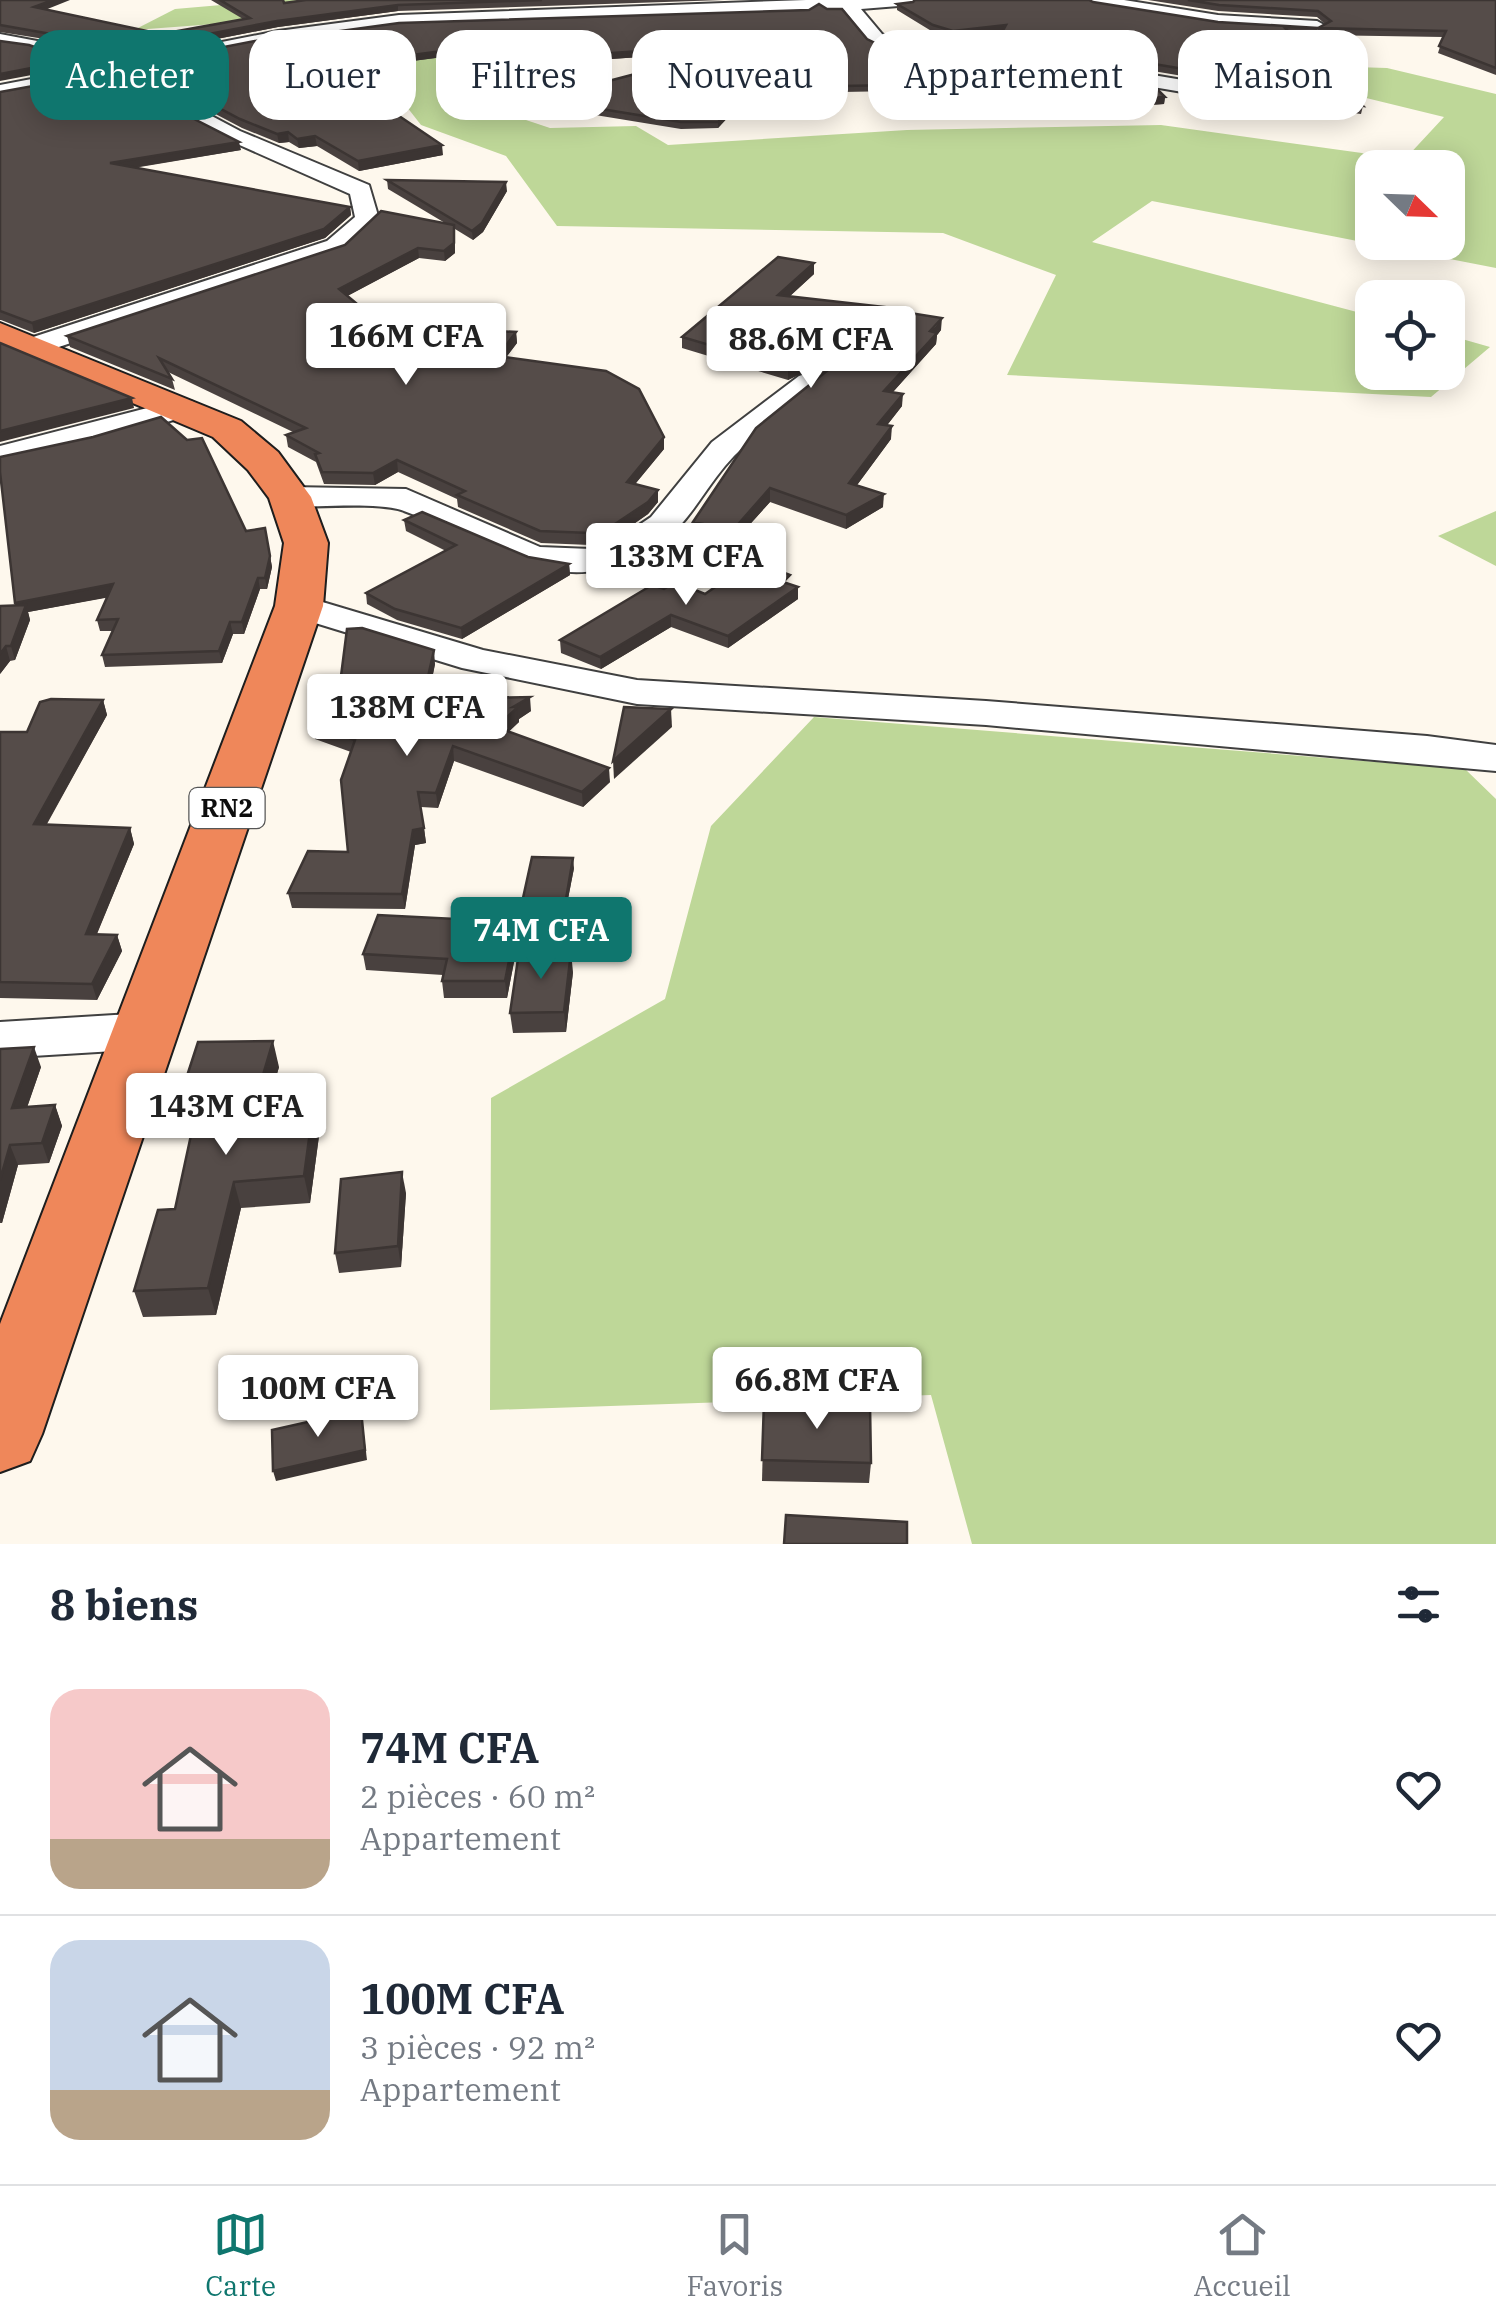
<!DOCTYPE html>
<html lang="fr">
<head>
<meta charset="utf-8">
<style>
  body { margin:0; font-family:"IBM Plex Serif",serif; background:#f6f6f7; color:#1f2937; height:100vh; display:flex; flex-direction:column; font-size:38px; white-space:nowrap }
  * { box-sizing:border-box; margin:0 }
  p { font-size:32px; color:#747a83 }
  .icon { flex:none; width:55px; height:55px; fill:none; stroke:currentColor; stroke-width:2; stroke-linecap:round; stroke-linejoin:round }
  .map { position:relative; height:1544px; overflow:hidden }
  .details { display:flex; flex-direction:column; background:#fff; flex:1 }
  .details>* { flex:none }
  .banner { position:absolute; left:30px; top:30px; width:1438px; height:90px; display:flex; gap:20px }
  .needle { width:65px; rotate:113deg }
  .fabs { position:absolute; left:1355px; top:150px; display:grid; gap:20px }
  .fabs a { display:grid; place-items:center; width:110px; height:110px; border-radius:20px; background:#fff; box-shadow:0 5px 25px #0003; font-size:50px }
  .price { position:absolute; translate:-50% -85px; padding:0 22px; border-radius:10px; background:#fff; color:#222; font-size:32px; line-height:65px; filter:drop-shadow(0 2px 5px #0008) }
  .price::after { content:''; position:absolute; left:50%; top:60px; width:30px; height:22px; margin-left:-15px; background:inherit; clip-path:polygon(0 0,100% 0,50% 100%) }
  .price.active { background:#0f766e; color:#fff }
  ul { padding:0; list-style:none }
  li { display:flex; align-items:center; gap:30px; height:250px; padding:0 50px }
  li+li { border-top:2px solid #e0e1e3 }
  li span { display:grid; place-items:center; flex:none; width:280px; height:200px; border-radius:30px; color:#555 }
  li>.icon { margin-inline-start:auto }
  span .icon { width:120px; height:120px; fill:#fffc; stroke-width:1 }
  li b { font-size:42px }
  h2 { display:flex; justify-content:space-between; align-items:center; height:120px; padding:0 50px; font-size:42px }
  .chip { padding:0 35px; border-radius:30px; background:#fff; box-shadow:0 5px 25px #0003; font-size:35px; line-height:90px }
  .chip.active { background:#0f766e; color:#fff }
  .tab-bar { display:flex; justify-content:space-around; align-items:center; height:140px; border-top:2px solid #e0e1e3; background:#fff; font-size:28px; color:#747a83 }
  .tab-bar a { display:grid; justify-items:center; gap:5px }
  .tab-bar .active { color:#0f766e }
  .map>svg:first-child { display:block }
  .forest { fill:#bed798; fill-rule:evenodd }
  .lines { fill:none; stroke-linecap:round; stroke-linejoin:round }
  .street-casing { stroke:#404040; stroke-width:4 }
  .highway-casing { stroke:#1e1e1e; stroke-width:4 }
  .street { fill:#fff; fill-rule:evenodd }
  .highway { fill:#ef875a; fill-rule:evenodd }
  .wall { fill:#49413f }
  .shaded-wall { fill:#3c3533 }
  .building { fill:#554c49; stroke:#3c3533; stroke-width:2.5 }
  .labels { text-anchor:middle; stroke-width:10; stroke-linejoin:round; paint-order:stroke }
  .shield { fill:#fff; stroke:#565656; stroke-width:2.5 }
  .shield-label { font-size:25px; font-weight:bold; fill:#0d0d0d }
</style>
</head>
<body>
<div class="map">
<svg width="1496" height="1544" viewBox="0 0 1496 1544">
  <rect width="100%" height="100%" fill="#fef8ed"/>
  <g class="forest">
    <path d="M281,0H364L255,21L134,30L175,9Z"/>
    <path d="M409,53L447,55L439,74L543,98L502,112L550,128L636,126L668,145L907,130L1161,125L1405,159L1444,117L1223,63L1387,68L1496,94V268L1152,201L1092,242L1372,316V372H1448V335L1490,347L1431,397L1007,375L1056,275L943,233L557,226L506,156L421,125L396,93ZM1372,168H1448V242H1372Z"/>
    <path d="M1496,511V566L1438,536Z"/>
    <path d="M814,717L1465,769L1496,799V1544H972L931,1395L490,1410L491,1098L665,999L711,826Z"/>
  </g>
  <g class="lines">
    <g class="street-casing">
      <g id="street">
        <path d="M806,0H919L911,5L861,9L882,34L926,57L1153,75L1271,95L1281,101L1271,107L1153,87L922,68L870,42L844,10L827,11L819,5L809,12L399,25L278,41L127,71L240,131L369,185L379,219L375,224L345,251L41,353H21L17,347L21,341L327,241L355,217L350,194L226,139L106,76L0,97V85L89,68L31,48L0,44V34L69,47L110,64L278,31L399,15Z"/>
        <path d="M1085,0H1124L1218,15L1317,21L1326,26L1317,31L1218,25L1093,5Z"/>
        <path d="M809,373L819,376L824,382L819,388C787,413 751,435 725,466C703,492 690,521 662,542C566,612 493,543 404,511C381,502 318,507 290,507L278,504L273,497L278,490L290,487L406,489L540,547L591,549L617,540L651,517L712,442L799,376Z"/>
        <path d="M182,399L193,402L197,408L193,414L95,444L0,466V446Z"/>
        <path d="M299,595L483,650L637,680L986,701L1427,736L1496,745V771L986,725L637,704L462,668L286,614L281,606L286,598Z"/>
        <path d="M147,1013L165,1018L173,1031L165,1044L147,1049L0,1058V1022Z"/>
      </g>
    </g>
    <g class="highway-casing">
      <path id="highway" d="M0,323L241,421L278,452L311,497L328,543L323,606L42,1434L30,1461L0,1472V1324L275,606L284,543L269,498L248,470L213,437L0,347Z"/>
    </g>
    <use href="#street" class="street"/>
    <use href="#highway" class="highway"/>
  </g>
  <g class="wall">
    <path d="M0,0L161,34L243,19L211,0H283L284,3L306,0H724L398,11L278,27L110,60L70,43L0,32Z"/>
    <path d="M1148,0H1496V75L1438,53L1443,37L1317,35L1318,28L1325,24L1317,17L1218,11Z"/>
    <path d="M913,2H1093L1218,22L1318,28L1317,35L1291,34L1363,106L1361,114L1321,109L1301,117L1270,111L1272,103L1280,98L1272,91L1153,71L990,58L991,52L1002,32L953,38L933,32L897,10V4Z"/>
    <path d="M399,23L898,85L897,91L842,92L839,87L804,88L775,117L731,114L718,128L681,129L540,106V99L658,68L655,56L450,70L443,57L374,66L294,45L295,52L283,44L282,39Z"/>
    <path d="M281,36L282,44L281,48L443,155L359,171L317,146L299,148L289,142L279,143L242,128L138,73L136,64Z"/>
    <path d="M1012,72L1165,97L1164,104L1104,108L1099,103L1058,107L1012,79Z"/>
    <path d="M0,92L241,150L134,168L350,207L351,215L325,238L34,333L1,320H0Z"/>
    <path d="M387,180L507,191L483,232L473,240L455,229V253L445,261L419,258L347,296L362,308L364,319L340,324L438,365L516,332L517,343L506,357L664,437V449L635,484L658,502L648,514L615,537L590,545L541,543L458,507L457,499L398,472L375,485L324,484L316,462L288,447L286,435L293,432L168,372L172,379L175,390L70,347L67,336L445,223L388,189Z"/>
    <path d="M814,263V274L789,297L894,311L941,330L937,335L936,344L893,392L902,406L887,425L891,439L857,485L883,507L846,529L770,502L733,543L693,535V522L822,374L810,369L788,380L682,348V337Z"/>
    <path d="M0,457L246,531L265,528L272,567L267,589H260L244,634H233L222,663L105,667L102,655L113,631H100L97,620L108,597L28,612L30,620L15,660L10,661L0,674L15,606L2,486Z"/>
    <path d="M404,520L528,557L569,564L570,575L462,639L397,620L367,604L366,593L446,551L406,531Z"/>
    <path d="M790,584L798,587V599L728,648L671,627L601,669L561,653L560,640L705,594Z"/>
    <path d="M435,664L428,699L531,711L519,719V722L508,732L610,782L583,807L454,761L438,808L421,807L426,843L415,845L405,909L292,908L288,893L348,852L351,752L315,739L312,725L340,684Z"/>
    <path d="M103,700L107,715L47,824L130,828L134,844L97,934L117,935L122,951L97,1000L0,998V732H27Z"/>
    <path d="M574,868L566,909L524,907L523,898Z"/>
    <path d="M518,915L520,931L507,998H444L442,981L443,975L366,970L363,954L456,919Z"/>
    <path d="M573,972L566,1032L513,1033L510,1013Z"/>
    <path d="M0,1049L41,1067L27,1107L55,1105L62,1126L49,1163L18,1165L2,1223H0Z"/>
    <path d="M279,1067L274,1084L317,1080L323,1106L310,1203L241,1208L216,1315L143,1317L134,1291L175,1209L198,1102H194L187,1076Z"/>
    <path d="M406,1193L401,1267L339,1273L335,1253Z"/>
    <path d="M764,1401L871,1463L869,1483L762,1481Z"/>
  </g>
  <g class="shaded-wall">
    <path d="M53,0H70L35,14L34,7Z"/>
    <path d="M398,5V11L278,27L110,60L109,53L277,21Z"/>
    <path d="M1006,25V32L953,38V31Z"/>
    <path d="M655,50V56L450,70V64Z"/>
    <path d="M442,51L443,57L374,66L373,60Z"/>
    <path d="M73,60L74,67L0,81V74Z"/>
    <path d="M804,82V88L775,117L776,111Z"/>
    <path d="M1100,96L1099,103L1058,107L1059,100Z"/>
    <path d="M1165,97L1164,104L1104,108L1105,100Z"/>
    <path d="M1323,102L1321,109L1301,117L1303,110Z"/>
    <path d="M731,108V114L718,128V122Z"/>
    <path d="M288,132L289,142L279,143L277,134Z"/>
    <path d="M315,136L317,146L299,148L297,139Z"/>
    <path d="M239,142L241,150L112,171L110,163Z"/>
    <path d="M442,145L443,155L359,171L358,161Z"/>
    <path d="M506,182L507,191L483,232L473,240L472,231Z"/>
    <path d="M350,207L351,215L325,238L34,333L32,323Z"/>
    <path d="M454,225L455,253L445,261L444,251Z"/>
    <path d="M418,248L419,258L340,300L339,289Z"/>
    <path d="M814,263V274L778,307V295Z"/>
    <path d="M362,308L364,319L324,327L323,317Z"/>
    <path d="M942,318L941,330L937,335L936,344L883,403L884,391Z"/>
    <path d="M516,332L517,343L499,367L498,356Z"/>
    <path d="M810,357V369L788,380V368Z"/>
    <path d="M903,394L902,406L878,437V424Z"/>
    <path d="M132,398L134,408L0,442V431Z"/>
    <path d="M892,426L891,439L849,496V483Z"/>
    <path d="M664,437V449L627,494V482Z"/>
    <path d="M397,460L398,472L375,485L373,473Z"/>
    <path d="M770,488V502L733,543V530Z"/>
    <path d="M658,490V502L648,514L615,537L590,545V533Z"/>
    <path d="M884,494L883,507L846,529V515Z"/>
    <path d="M270,556L272,567L267,589L265,578Z"/>
    <path d="M569,564L570,575L462,639L461,628Z"/>
    <path d="M258,578L260,589L244,634L242,622Z"/>
    <path d="M113,584L116,596L28,612L30,620L15,660L11,646L18,614L15,603Z"/>
    <path d="M798,587V599L728,648V636Z"/>
    <path d="M671,615V627L601,669L600,657Z"/>
    <path d="M230,622L233,634L222,663L219,651Z"/>
    <path d="M6,646L10,661L0,674V654Z"/>
    <path d="M434,650L435,664L425,713L423,699Z"/>
    <path d="M530,697L531,711L519,719V722L498,742L496,727L513,707Z"/>
    <path d="M103,700L107,715L38,839L34,824Z"/>
    <path d="M671,709L672,727L614,779L613,761Z"/>
    <path d="M453,746L454,761L438,808L436,793Z"/>
    <path d="M609,768L610,782L583,807L582,792Z"/>
    <path d="M130,828L134,844L90,950L86,934Z"/>
    <path d="M424,828L426,843L415,845L405,909L402,894L413,830Z"/>
    <path d="M573,858L574,868L566,909V899Z"/>
    <path d="M518,915L520,931L507,998L505,981Z"/>
    <path d="M117,935L122,951L97,1000L92,984Z"/>
    <path d="M571,952L573,972L566,1032L564,1012Z"/>
    <path d="M273,1041L279,1067L266,1111L260,1085Z"/>
    <path d="M34,1047L41,1067L20,1128L12,1108Z"/>
    <path d="M317,1080L323,1106L310,1203L304,1176Z"/>
    <path d="M55,1105L62,1126L49,1163L42,1143Z"/>
    <path d="M10,1145L18,1165L2,1223L0,1219V1180Z"/>
    <path d="M402,1172L406,1193L401,1267L398,1246Z"/>
    <path d="M234,1182L241,1208L216,1315L208,1288Z"/>
    <path d="M361,1410L367,1460L276,1481L273,1471Z"/>
  </g>
  <g class="building">
    <path d="M0,0H53L34,7L161,34L250,18L220,0H283L284,3L306,0H542L398,5L277,21L109,53L68,37L0,25Z"/>
    <path d="M915,0H1089L1093,2L1218,22L1318,28L1284,27L1363,106L1323,102L1303,110L1272,103L1286,95L1273,84L1154,64L991,52L1006,25L953,31L933,25L897,4L913,2Z"/>
    <path d="M1188,0H1496V68L1439,46L1446,31L1318,28L1331,21L1318,11L1219,5Z"/>
    <path d="M819,4L827,9H842L867,39L885,48L898,85L842,86L840,81L804,82L776,111L731,108L718,122H681L540,99L658,68L655,50L450,64L442,51L373,60L292,39L294,46L282,39L399,23L809,10Z"/>
    <path d="M281,36L277,46L377,101L442,145L358,161L315,136L297,139L288,132L277,134L240,119L136,64Z"/>
    <path d="M0,41L29,45L73,60L0,74Z"/>
    <path d="M1012,72L1151,83L1165,97L1105,100L1100,96L1059,100Z"/>
    <path d="M104,73L239,142L110,163L350,207L324,229L32,323L0,311V92Z"/>
    <path d="M387,180L506,182L482,223L472,231Z"/>
    <path d="M381,211L454,225V243L444,251L418,248L339,289L362,308L323,317L438,365L462,348L476,330L516,332L498,356L606,371L639,389L664,437L627,482L658,490L648,502L615,524L590,533L540,531L457,495L465,491L397,460L373,473L322,472L315,454L319,453L286,435L306,428L159,358L172,379L67,336L345,245Z"/>
    <path d="M778,257L814,263L778,295L894,308L891,310L942,318L930,331L937,333L884,391L903,394L878,424L892,426L849,483L884,494L846,515L770,488L733,530L693,522L756,428L828,370L822,362L810,357L788,368L682,337Z"/>
    <path d="M0,343L132,398L0,431Z"/>
    <path d="M161,417L187,440L202,438L246,531L265,528L270,556L265,578H258L242,622H230L219,651L102,655L118,619L97,620L113,584L15,603L0,472V457L93,437Z"/>
    <path d="M422,512L528,557L569,564L461,628L395,609L366,593L456,545L404,520Z"/>
    <path d="M753,561L790,575L783,582L798,587L728,636L671,615L600,657L560,640L652,585L664,589L675,582L705,594Z"/>
    <path d="M26,605L11,646H6L0,654V606Z"/>
    <path d="M362,628L434,650L423,699L530,697L513,707H518L496,727L609,768L582,792L453,746L436,793L418,792L424,828L413,830L402,894L288,893L308,851L348,852L341,780L355,740L312,725L324,685L340,684L347,629Z"/>
    <path d="M51,699L103,700L34,824L130,828L86,934L117,935L92,984L0,982V732H27L40,702Z"/>
    <path d="M624,707L671,709L613,761Z"/>
    <path d="M532,857L573,858L566,899L523,898Z"/>
    <path d="M457,914L518,915L505,981H442L447,959L363,954L378,915L456,919Z"/>
    <path d="M519,952H571L564,1012L510,1013Z"/>
    <path d="M273,1041L260,1085L317,1080L304,1176L234,1182L208,1288L134,1291L158,1210L175,1209L204,1075L187,1076L198,1042Z"/>
    <path d="M34,1047L12,1108L55,1105L42,1143L10,1145L0,1180V1049Z"/>
    <path d="M402,1172L398,1246L335,1253L341,1179Z"/>
    <path d="M764,1401L870,1405L871,1463L762,1460Z"/>
    <path d="M361,1410L365,1450L273,1471L272,1430Z"/>
    <path d="M786,1515L907,1522V1544H784Z"/>
  </g>
  <g class="labels">
    <rect class="shield" x="189.5" y="788" width="75" height="40" rx="8"/>
    <g class="shield-label">
      <text x="227" y="817">RN2</text>
    </g>
  </g>
</svg>
<div class="fabs">
<a><svg class="needle" viewBox="-14 -14 28 28"><path d="M0-13l5 13h-10z" fill="#e53935"/><path d="M0 13l5-13h-10z" fill="#747a83"/></svg></a>
<a><svg class="icon" aria-label="locate" viewBox="0 0 24 24"><circle cx="12" cy="12" r="6"/><path d="M12 2v4M12 18v4M2 12h4M18 12h4"/></svg></a>
</div>
<b class="price" style="left:406px;top:388px">166M CFA</b>
<b class="price" style="left:811px;top:391px">88.6M CFA</b>
<b class="price" style="left:686px;top:608px">133M CFA</b>
<b class="price" style="left:407px;top:759px">138M CFA</b>
<b class="price active" style="left:541px;top:982px">74M CFA</b>
<b class="price" style="left:226px;top:1158px">143M CFA</b>
<b class="price" style="left:817px;top:1432px">66.8M CFA</b>
<b class="price" style="left:318px;top:1440px">100M CFA</b>
<div class="banner">
<a class="chip active">Acheter</a>
<a class="chip">Louer</a>
<a class="chip">Filtres</a>
<a class="chip">Nouveau</a>
<a class="chip">Appartement</a>
<a class="chip">Maison</a>
</div>
</div>
<section class="details">
<h2>8 biens<svg class="icon" aria-label="filters" viewBox="0 0 24 24"><path d="M4 7h16M4 17h16"/><circle cx="9" cy="7" r="2"/><circle cx="15" cy="17" r="2"/></svg></h2>
<ul>
<li><span style="background:linear-gradient(#f6c9c9 75%,#b9a48a 0)"><svg class="icon" aria-label="home" viewBox="0 0 24 24"><path d="M3 11l9-7 9 7M6 9v11h12V9"/></svg></span><div><b>74M CFA</b><p>2 pièces · 60 m²</p><p>Appartement</p></div><svg class="icon" aria-label="heart" viewBox="0 0 24 24"><path d="M12 20l-8-8c-3-5 5-10 8-4 3-6 11-1 8 4z"/></svg></li>
<li><span style="background:linear-gradient(#c9d6e8 75%,#b9a48a 0)"><svg class="icon" aria-label="home" viewBox="0 0 24 24"><path d="M3 11l9-7 9 7M6 9v11h12V9"/></svg></span><div><b>100M CFA</b><p>3 pièces · 92 m²</p><p>Appartement</p></div><svg class="icon" aria-label="heart" viewBox="0 0 24 24"><path d="M12 20l-8-8c-3-5 5-10 8-4 3-6 11-1 8 4z"/></svg></li>
</ul>
</section>
<nav class="tab-bar">
<a class="active"><svg class="icon" aria-label="map" viewBox="0 0 24 24"><path d="M3 6l6-2 6 2 6-2v14l-6 2-6-2-6 2zM9 4v14M15 6v14"/></svg>Carte</a>
<a><svg class="icon" aria-label="saved" viewBox="0 0 24 24"><path d="M7 4h10v16l-5-4-5 4z"/></svg>Favoris</a>
<a><svg class="icon" aria-label="home" viewBox="0 0 24 24"><path d="M3 11l9-7 9 7M6 9v11h12V9"/></svg>Accueil</a>
</nav>
</body>
</html>
